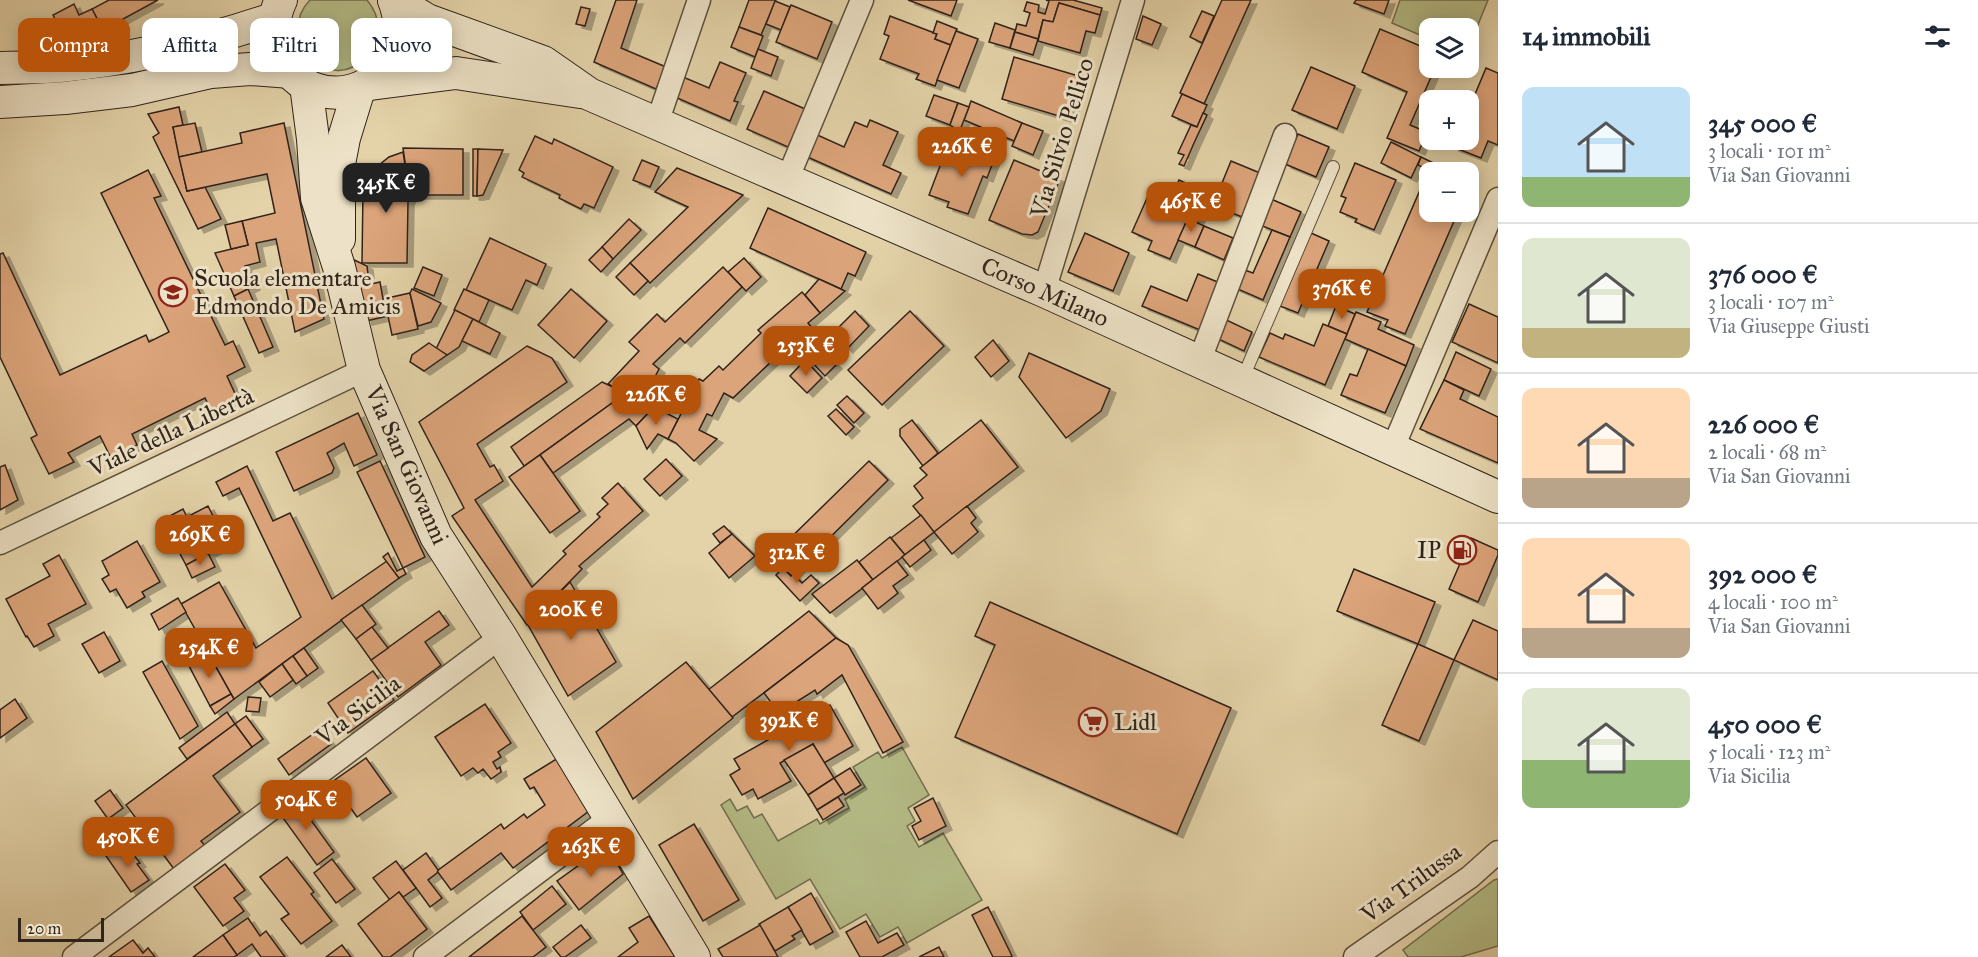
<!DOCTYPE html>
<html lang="it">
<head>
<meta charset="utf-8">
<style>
  body { margin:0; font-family:"IM FELL Great Primer",serif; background:#f2f2f3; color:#1f2937; height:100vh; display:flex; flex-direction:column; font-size:22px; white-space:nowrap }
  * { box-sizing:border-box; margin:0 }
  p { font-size:20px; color:#747a83 }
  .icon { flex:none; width:33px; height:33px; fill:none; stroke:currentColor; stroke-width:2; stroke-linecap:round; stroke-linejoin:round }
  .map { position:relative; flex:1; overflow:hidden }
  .side { display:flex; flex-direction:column; background:#fff; width:480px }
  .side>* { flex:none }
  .guide { position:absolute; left:18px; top:18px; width:570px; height:54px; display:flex; gap:12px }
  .buttons { position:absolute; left:1419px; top:18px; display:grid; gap:12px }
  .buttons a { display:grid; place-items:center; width:60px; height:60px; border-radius:12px; background:#fff; box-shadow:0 3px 15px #0003; font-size:30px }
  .scale { position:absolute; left:18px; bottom:15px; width:86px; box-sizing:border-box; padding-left:6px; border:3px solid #30241b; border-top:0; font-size:16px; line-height:21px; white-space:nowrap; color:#30241b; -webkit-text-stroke:4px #ede2c7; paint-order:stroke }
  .price { position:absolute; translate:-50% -51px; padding:0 14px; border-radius:12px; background:#b45309; color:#fff; font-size:20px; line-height:39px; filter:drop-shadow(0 2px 3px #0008) }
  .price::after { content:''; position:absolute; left:50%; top:36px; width:18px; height:14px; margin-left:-9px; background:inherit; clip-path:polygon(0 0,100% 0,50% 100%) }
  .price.selected { background:#222; color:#fff }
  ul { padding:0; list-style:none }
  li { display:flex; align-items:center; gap:18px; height:150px; padding:0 24px }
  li+li { border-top:2px solid #e0e1e3 }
  li span { display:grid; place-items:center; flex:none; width:168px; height:120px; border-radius:12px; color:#555 }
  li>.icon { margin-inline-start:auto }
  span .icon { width:72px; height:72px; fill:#fffc; stroke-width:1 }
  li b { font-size:26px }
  h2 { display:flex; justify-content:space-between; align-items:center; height:72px; padding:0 24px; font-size:26px }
  .tag { padding:0 21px; border-radius:12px; background:#fff; box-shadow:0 3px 15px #0003; font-size:21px; line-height:54px }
  .tag.selected { background:#b45309; color:#fff }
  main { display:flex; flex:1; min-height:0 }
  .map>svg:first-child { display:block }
  .green { fill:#b5bc87; stroke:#727051; stroke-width:1.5 }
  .building { fill:#dca47a; stroke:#30241b; stroke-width:1.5; filter:url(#shadow) }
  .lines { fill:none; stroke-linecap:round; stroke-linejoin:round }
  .lane-casing { stroke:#5d503e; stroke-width:14 }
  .street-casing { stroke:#5d503e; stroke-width:25 }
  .secondary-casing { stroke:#30241b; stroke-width:34 }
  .lane { stroke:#ede2c7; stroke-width:12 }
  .street { stroke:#ede2c7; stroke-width:22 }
  .secondary { stroke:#ede2c7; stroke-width:32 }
  .labels { text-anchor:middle; stroke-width:6; stroke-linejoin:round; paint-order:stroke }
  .street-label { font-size:24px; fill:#30241b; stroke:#ede2c7 }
  .poi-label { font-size:24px; fill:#30241b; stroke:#ede2c7; text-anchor:start }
</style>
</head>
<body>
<main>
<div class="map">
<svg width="1498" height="957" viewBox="0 0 1498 957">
  <defs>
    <filter id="shadow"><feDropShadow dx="6" dy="4" stdDeviation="0" flood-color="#0004"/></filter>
  </defs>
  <rect width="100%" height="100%" fill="#e4d3a9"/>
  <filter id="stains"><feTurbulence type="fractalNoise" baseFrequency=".00333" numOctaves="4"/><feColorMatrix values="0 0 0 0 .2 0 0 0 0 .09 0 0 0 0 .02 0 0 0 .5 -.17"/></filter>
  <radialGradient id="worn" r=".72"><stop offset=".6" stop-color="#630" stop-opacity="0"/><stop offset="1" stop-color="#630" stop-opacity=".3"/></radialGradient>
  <g class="green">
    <path d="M310,0H367C402,42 345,95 311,58C304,51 299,44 298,34C297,21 301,9 310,0Z"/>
    <path d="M1400,0H1488L1469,47L1468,28H1430L1429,39L1392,23Z"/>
    <path d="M902,747L929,795L908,808L915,821L907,826L919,847L943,833L982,900L907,943L898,927L880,937L866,914L840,929L810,879L776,899L721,805L730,799L737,811L747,806L754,818L762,814L778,841L817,819L820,824L849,808L845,799L865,787L853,767L878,752L882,758Z"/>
    <path d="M1498,879V946L1461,957H1408L1403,950L1494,880Z"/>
  </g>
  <g class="building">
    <path d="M109,0H158L103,30L92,9Z"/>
    <path d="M616,0H637L621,48L666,67L656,89L594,62Z"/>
    <path d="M749,0H776L761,35L739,27Z"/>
    <path d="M908,0H957L951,16Z"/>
    <path d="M1046,0H1073L1102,8L1100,15L1059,3L1053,22L1043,20L1038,39L1015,32L1017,24L1026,26L1030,13L1024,11L1027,2L1039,5L1038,12L1045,14L1049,1Z"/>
    <path d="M1222,0H1251L1204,104L1180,93Z"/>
    <path d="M1356,0H1389L1384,14L1354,3Z"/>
    <path d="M775,1L790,7L781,30L766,24Z"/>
    <path d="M1059,3L1100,15L1095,33L1086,31L1080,53L1038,41L1043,20L1053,22Z"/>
    <path d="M74,4L79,15L92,9L106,36L65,38L53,15Z"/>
    <path d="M791,5L832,22L817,59L776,42Z"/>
    <path d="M581,7L590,9L585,26L576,24Z"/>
    <path d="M1202,11L1214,16L1202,43L1190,37Z"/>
    <path d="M890,16L937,34L935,39L951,45L935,86L916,79L919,74L880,59L889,36L884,34Z"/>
    <path d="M1143,16L1161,24L1152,45L1136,39Z"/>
    <path d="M937,21L957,29L951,45L935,39L937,34L933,33Z"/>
    <path d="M995,23L1015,30L1010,48L989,42Z"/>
    <path d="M739,27L763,36L755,57L731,47Z"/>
    <path d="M1380,29L1430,50V68H1435L1410,125L1427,132L1419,151L1387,138L1407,92L1362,72Z"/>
    <path d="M956,31L978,39L959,88L937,80Z"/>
    <path d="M1015,32L1038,39L1033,55L1010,48Z"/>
    <path d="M758,49L778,57L771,76L751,68Z"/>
    <path d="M1014,57L1082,77L1069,119L1002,99Z"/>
    <path d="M720,62L746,73L734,101L738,102L730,121L675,97L683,77L709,88Z"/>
    <path d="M1311,67L1355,86L1337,129L1292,110Z"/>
    <path d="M1486,68L1498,73V145L1488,141L1481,158L1453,147L1456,140H1468V111Z"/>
    <path d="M764,91L805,109L788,147L747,129Z"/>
    <path d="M1182,94L1207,105L1197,127L1172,116Z"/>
    <path d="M934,95L958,103L950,125L926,116Z"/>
    <path d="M971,101L1022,123L1014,141L964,120Z"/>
    <path d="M958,103L969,107L948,161L943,158L947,149L940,147L941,144L931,140L934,132L949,137L953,127L950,125Z"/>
    <path d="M179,107L183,125L173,127L187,191L205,187L221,219L198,229L153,137L159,133L148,114Z"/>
    <path d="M1203,113L1207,115L1194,143L1184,166L1179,164L1184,155L1178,153L1191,125L1197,127Z"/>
    <path d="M870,120L898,132L883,165L901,173L891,194L803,155L813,133L844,147L855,122L867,127Z"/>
    <path d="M195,123L202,152L179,157L173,127Z"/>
    <path d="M284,123L324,319L295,332L276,239L256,243L260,262L245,266L254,286L234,296L215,253L248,245L242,221L275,213L267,174L187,191L179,157L242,143L240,133Z"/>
    <path d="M1022,123L1043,131L1033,155L1012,146Z"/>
    <path d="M1298,134L1329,147L1316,177L1285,164Z"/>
    <path d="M535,136L552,144L554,139L613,167L594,208L584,204L581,209L559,198L560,195L522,177L524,173L519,170Z"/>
    <path d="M1391,142L1421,157L1411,178L1381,163Z"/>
    <path d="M962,145L995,157L987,178L983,176L968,214L947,207L949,202L929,195L943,158L954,163Z"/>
    <path d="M403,148L463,149V195H416L410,197Z"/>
    <path d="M473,149H478L477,196H473Z"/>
    <path d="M478,149L503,150L483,195L477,196Z"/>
    <path d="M403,152L410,197L408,202L407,263H362L363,189H366L371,177L379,165L389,157Z"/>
    <path d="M1421,157L1450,171L1449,172H1432L1418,165Z"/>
    <path d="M642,160L659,167L650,187L633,180Z"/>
    <path d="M1014,160L1060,179L1038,232L1032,235L1022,234L989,220Z"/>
    <path d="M1231,161L1260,173L1242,217L1213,205Z"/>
    <path d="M1355,163L1396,180L1374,230L1355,222L1357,219L1340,212L1346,198L1341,196Z"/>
    <path d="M677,168L743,195L650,283L630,263L688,207L655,192Z"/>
    <path d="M148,170L161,196L154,198L225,345L233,341L245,367L227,376L237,398L211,410L205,398L132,434L137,445L111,458L100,436L68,453L74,462L49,474L31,438L37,435L0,357V254L3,253L60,375L146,335L149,342L169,332L101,193Z"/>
    <path d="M1427,174L1430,175V212H1458L1405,334L1385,326L1388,320L1367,312Z"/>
    <path d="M1179,180L1210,194L1197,222L1166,209Z"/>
    <path d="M1152,187L1172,195L1166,209L1188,218L1170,259L1148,250L1152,241L1132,232Z"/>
    <path d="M1271,199L1301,212L1290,237L1260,225Z"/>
    <path d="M768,208L866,252L855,276L848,273L841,289L750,248Z"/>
    <path d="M1188,218L1204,226L1195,247L1178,240Z"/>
    <path d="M629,219L641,230L613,259L602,247Z"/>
    <path d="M242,221L248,245L231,249L225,225Z"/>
    <path d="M1204,226L1233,238L1224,260L1195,247Z"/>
    <path d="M1272,230L1290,237L1263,300L1233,287L1242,269L1253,273Z"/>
    <path d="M1085,233L1129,253L1113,291L1068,272Z"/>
    <path d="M1311,233L1329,241L1298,313L1280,306Z"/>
    <path d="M490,238L546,264L537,285L526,280L512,310L466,290Z"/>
    <path d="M602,247L613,259L601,272L589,260Z"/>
    <path d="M350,258L367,266L368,274L354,275Z"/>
    <path d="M744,258L761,277L746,291L728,272Z"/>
    <path d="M630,263L648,281L634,295L616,277Z"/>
    <path d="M423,267L442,275L434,296L414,288Z"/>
    <path d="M723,267L742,287L685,343L680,338L653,364L659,369L642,402L608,384L639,351L629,342L657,314L665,322Z"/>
    <path d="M1198,274L1220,283L1200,330L1142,306L1151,286L1187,301Z"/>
    <path d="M819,279L845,291L820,313L805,295Z"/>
    <path d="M380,282L383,299L410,293L418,329L392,335L388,316L366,321L358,287Z"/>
    <path d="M248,289L273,347L259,353L234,296Z"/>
    <path d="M412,289L441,303L431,322L418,326L410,293Z"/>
    <path d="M464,289L489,300L479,322L454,310Z"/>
    <path d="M571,289L607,321L574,358L538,325Z"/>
    <path d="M802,292L820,313L808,323L819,336L800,352L792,342L733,398L724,393L712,416L707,414L699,430L717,439L694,461L676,443L668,439L699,379L703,381L719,366L723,370L761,333L758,330Z"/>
    <path d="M1469,304L1498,317V363L1452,342Z"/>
    <path d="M1336,306L1355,314L1347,334L1328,326Z"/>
    <path d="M455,310L473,319L459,347L447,355L436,349Z"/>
    <path d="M855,311L869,326L847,349L832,334Z"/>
    <path d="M910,311L944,346L882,405L848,370Z"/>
    <path d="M1356,312L1381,322L1378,329L1414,345L1406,366L1345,339Z"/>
    <path d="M1220,317L1252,332L1244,351L1212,336Z"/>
    <path d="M473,319L500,333L490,354L462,341Z"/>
    <path d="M1323,324L1347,334L1325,385L1259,357L1270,333L1283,339L1285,334L1314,346Z"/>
    <path d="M993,340L1009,361L991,377L975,357Z"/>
    <path d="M429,343L447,355L424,371L410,362L412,355Z"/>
    <path d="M527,346L552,358L567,382L477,444L490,467L494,465L503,481L475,500L532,587L566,554L563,551L600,517L597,514L608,504L602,498L618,483L643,511L579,566L582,569L527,625L452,516L464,508L419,422Z"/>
    <path d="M819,347L836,365L825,376L808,358Z"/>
    <path d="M1368,349L1406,366L1385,413L1341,395L1350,374L1357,376Z"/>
    <path d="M1456,352L1491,369L1479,396L1444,380Z"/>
    <path d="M1029,353L1110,389L1101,411L1066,438L1019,377Z"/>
    <path d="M805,360L822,378L807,393L790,376Z"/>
    <path d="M1444,380L1464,390L1460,399L1498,417V463L1420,429Z"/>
    <path d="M602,382L626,393L524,466L511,447Z"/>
    <path d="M626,393L654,407L636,426L629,419L553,473L540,455Z"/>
    <path d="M847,396L864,413L854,423L837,405Z"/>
    <path d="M654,407L678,419L668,439L658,434L647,449L636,426Z"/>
    <path d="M836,409L854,427L846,435L828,416Z"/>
    <path d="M358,413L377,455L354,466L344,443L327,453L334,468L332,473L294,491L276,452Z"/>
    <path d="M912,420L938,453L923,466L900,436V429Z"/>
    <path d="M981,420L1018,467L934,532L913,506L923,498L914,486L927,475L920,468Z"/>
    <path d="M540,455L580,511L550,533L509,477Z"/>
    <path d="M666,459L682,476L660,496L644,479Z"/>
    <path d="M380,461L425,557L403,568L357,472Z"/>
    <path d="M869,461L888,480L791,576L772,556Z"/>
    <path d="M5,465L18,500L0,510V467Z"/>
    <path d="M247,466L273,521L290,513L332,599L387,561L399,578L234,699L181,604L219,582L256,648L301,617L239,488L223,496L216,482Z"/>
    <path d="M208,506L227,544L186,565L162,520L183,509L187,517Z"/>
    <path d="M967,506L976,518L971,523L978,532L952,554L934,532Z"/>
    <path d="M921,515L934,532L905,555L891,538Z"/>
    <path d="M724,526L732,534L720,543L713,534Z"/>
    <path d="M732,534L755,556L729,578L709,553Z"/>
    <path d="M890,537L905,555L873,580L859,562Z"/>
    <path d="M1471,538L1498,550V555L1478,602L1449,589Z"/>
    <path d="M924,540L931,550L910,567L902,557Z"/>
    <path d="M137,541L160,582L142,592L145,597L127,608L116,589L110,592L102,579L109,575L102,561Z"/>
    <path d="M208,553L215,567L192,578L186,565Z"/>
    <path d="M388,553L397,571L403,568L406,574L399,578L383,557Z"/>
    <path d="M59,555L86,604L48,624L54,636L34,647L27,636L26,637L6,599L50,576L43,564Z"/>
    <path d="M857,560L873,580L830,613L812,594Z"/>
    <path d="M897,561L908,575L893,586L898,593L878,609L862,588Z"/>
    <path d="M783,568L791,576L793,574L802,583L811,575L819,583L800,601L776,575Z"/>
    <path d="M1354,569L1435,602L1418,644L1337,611Z"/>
    <path d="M570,582L616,662L568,696L528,625Z"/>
    <path d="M178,598L186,612L159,630L151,614Z"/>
    <path d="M990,602L1231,708L1177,834L955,737L995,645L975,636Z"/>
    <path d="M362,605L376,624L356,639L341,620Z"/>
    <path d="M439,611L449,625L425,642L441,665L398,697L371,660Z"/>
    <path d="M809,611L836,638L732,717L708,690Z"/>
    <path d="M1473,620L1498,631V680L1454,660Z"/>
    <path d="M372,627L388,648L371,660L356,639Z"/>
    <path d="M104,632L120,661L99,673L82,644Z"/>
    <path d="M836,638L848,645L903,742L883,753L842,675L817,694L815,690L779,713L764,693Z"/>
    <path d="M1418,644L1454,660L1419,741L1382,725Z"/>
    <path d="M304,648L318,668L307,676L293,656Z"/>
    <path d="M208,653L231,694L210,706L188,664Z"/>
    <path d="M293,656L307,676L296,684L282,664Z"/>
    <path d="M162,661L198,726L180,739L143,672Z"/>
    <path d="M686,662L733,718L633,799L596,732Z"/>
    <path d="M282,664L293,680L270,697L259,682Z"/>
    <path d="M373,671L394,700L348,733L328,703Z"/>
    <path d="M231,694L234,699L215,714L210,706Z"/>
    <path d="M248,697L261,698L259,712L246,711Z"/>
    <path d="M15,699L27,718L0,738V710Z"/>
    <path d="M485,704L511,743L498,752L501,757L493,762L497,769L500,767L501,772L491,779L483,769L478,773L473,768L461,776L435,737Z"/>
    <path d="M830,705L853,746L824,763L813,744L780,763L791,781L758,799L753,789L742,795L730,775L740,769L734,759Z"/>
    <path d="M227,712L235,724L187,759L179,748Z"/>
    <path d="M246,716L263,739L252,747L235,724Z"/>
    <path d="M235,724L252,747L213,776L240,812L201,841L207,848L174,869L126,805Z"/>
    <path d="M320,729L331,744L289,775L278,759Z"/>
    <path d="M813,744L834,778L808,795L784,760Z"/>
    <path d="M366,758L391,793L357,817L332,782Z"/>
    <path d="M558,758L589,811L513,868L501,853L451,890L437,871L501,824L504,829L524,814L527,818L545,805L534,787L530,789L524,779Z"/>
    <path d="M850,768L861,785L845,795L834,778Z"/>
    <path d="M834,778L844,793L817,810L808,795Z"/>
    <path d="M110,790L123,808L108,819L95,801Z"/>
    <path d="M838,797L844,806L823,820L817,810Z"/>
    <path d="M295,798L334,852L317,865L278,811Z"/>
    <path d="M933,798L946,826L919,840L912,826L921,821L914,808Z"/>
    <path d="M694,824L739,900L703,921L659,845Z"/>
    <path d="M122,845L130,858L134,855L140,863L137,864L149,880L131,892L106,856Z"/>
    <path d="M607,845L623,874L579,910L557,881Z"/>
    <path d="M426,853L438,870L437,873L428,880L442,898L430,907L403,870Z"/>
    <path d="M287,857L314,892L311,894L332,921L301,944L281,919L289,914L260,877Z"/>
    <path d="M332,859L355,889L336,903L314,873Z"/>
    <path d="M396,861L416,888L403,897L399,892L390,900L373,878Z"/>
    <path d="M225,864L245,890L234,898L244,911L223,926L194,887Z"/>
    <path d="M552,886L566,904L533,930L520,912Z"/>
    <path d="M399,892L427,929L390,957H383L358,924Z"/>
    <path d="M811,893L833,932L810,945L788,907Z"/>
    <path d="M788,907L802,930L792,936L795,939L775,951L759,924Z"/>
    <path d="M988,907L1012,956L1010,957H993L972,915Z"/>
    <path d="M522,916L546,947L533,957H469Z"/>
    <path d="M649,916L675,957H618L638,942L629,928Z"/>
    <path d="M248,918L260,936L266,931L285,957H261L252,944L237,955L223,935Z"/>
    <path d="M866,921L878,943L897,933L904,945L882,957H860L846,932Z"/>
    <path d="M581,925L591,938L565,957H561L553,947Z"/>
    <path d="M760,925L778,957H723L718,949Z"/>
    <path d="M223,935L237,955L234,957H193Z"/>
    <path d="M133,940L143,953L148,948L155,957H109Z"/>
    <path d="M342,945L351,957H326Z"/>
    <path d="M939,947L944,957H919Z"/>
  </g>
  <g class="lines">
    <g class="lane-casing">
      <path id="lane" d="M1242,380L1333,167"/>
    </g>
    <g class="street-casing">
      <g id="street">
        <path d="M657,123L699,0"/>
        <path d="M787,180L862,0"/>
        <path d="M1044,291L1133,0"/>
        <path d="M1199,362L1285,135"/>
        <path d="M1392,450L1498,199"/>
        <path d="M0,543L364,370"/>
        <path d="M74,957L501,637"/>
        <path d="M425,957L611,817"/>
        <path d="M1355,957L1470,877L1498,852"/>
      </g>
    </g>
    <g class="secondary-casing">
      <g id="secondary">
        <path d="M281,0C273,16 272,37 279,54C311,128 426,87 394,0"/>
        <path d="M394,0L427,20L543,62L589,94L1044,291L1498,497"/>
        <path d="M0,68C20,67 40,68 60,66C133,59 206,42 275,18"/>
        <path d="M370,84L456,73L580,92"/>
        <path d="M306,85L313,139L317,198L339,267L364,370L436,536L501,637L694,957"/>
        <path d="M0,102L65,98L132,90L211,72L250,69L291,72"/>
        <path d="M339,239V164L344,138L359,89"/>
      </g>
    </g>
    <use href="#lane" class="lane"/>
    <use href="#street" class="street"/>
    <use href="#secondary" class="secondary"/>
  </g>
  <defs>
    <g id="school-ring" transform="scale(1.5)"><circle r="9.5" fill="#ede2c7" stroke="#8f2418" stroke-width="1.5"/><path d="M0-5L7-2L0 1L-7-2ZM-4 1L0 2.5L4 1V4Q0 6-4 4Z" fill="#8f2418"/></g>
    <g id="fuel-ring" transform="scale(1.5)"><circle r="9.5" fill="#ede2c7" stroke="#8f2418" stroke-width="1.5"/><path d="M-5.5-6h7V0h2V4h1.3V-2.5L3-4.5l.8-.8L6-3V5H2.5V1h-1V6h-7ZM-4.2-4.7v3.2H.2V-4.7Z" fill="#8f2418"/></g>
    <g id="supermarket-ring" transform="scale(1.5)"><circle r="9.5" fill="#ede2c7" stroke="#8f2418" stroke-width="1.5"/><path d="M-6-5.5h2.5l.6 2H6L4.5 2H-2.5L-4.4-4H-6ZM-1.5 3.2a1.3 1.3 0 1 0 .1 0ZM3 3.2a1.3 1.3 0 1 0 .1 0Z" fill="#8f2418"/></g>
  </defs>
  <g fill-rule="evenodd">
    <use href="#school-ring" x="173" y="292"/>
    <use href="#fuel-ring" x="1462" y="550"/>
    <use href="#supermarket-ring" x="1093" y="722"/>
  </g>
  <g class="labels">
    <g class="street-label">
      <text transform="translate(1062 138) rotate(-73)" y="8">Via Silvio Pellico</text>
      <text transform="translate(1045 292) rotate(24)" y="8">Corso Milano</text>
      <text transform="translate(171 432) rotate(-25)" y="8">Viale della Libertà</text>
      <text transform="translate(407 465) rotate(66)" y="8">Via San Giovanni</text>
      <text transform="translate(358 710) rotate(-37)" y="8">Via Sicilia</text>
      <text transform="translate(1411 883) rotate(-36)" y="8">Via Trilussa</text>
    </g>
    <g class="poi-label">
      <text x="194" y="286">Scuola elementare<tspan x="194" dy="28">Edmondo De Amicis</tspan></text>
      <text x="1441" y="558" text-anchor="end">IP</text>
      <text x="1114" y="730">Lidl</text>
    </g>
  </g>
  <rect width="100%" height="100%" filter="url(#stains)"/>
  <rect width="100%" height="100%" fill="url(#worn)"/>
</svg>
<div class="buttons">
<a><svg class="icon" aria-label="layers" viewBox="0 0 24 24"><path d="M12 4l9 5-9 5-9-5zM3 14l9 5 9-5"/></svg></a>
<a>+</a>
<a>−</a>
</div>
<div class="scale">20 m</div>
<b class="price" style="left:962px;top:178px">226K €</b>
<b class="price selected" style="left:386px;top:214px">345K €</b>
<b class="price" style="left:1191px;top:233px">465K €</b>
<b class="price" style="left:1342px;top:320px">376K €</b>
<b class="price" style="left:806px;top:377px">253K €</b>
<b class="price" style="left:656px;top:426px">226K €</b>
<b class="price" style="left:200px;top:566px">269K €</b>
<b class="price" style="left:797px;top:584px">312K €</b>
<b class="price" style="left:571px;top:641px">200K €</b>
<b class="price" style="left:209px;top:679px">254K €</b>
<b class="price" style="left:789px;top:752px">392K €</b>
<b class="price" style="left:306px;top:831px">504K €</b>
<b class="price" style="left:128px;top:868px">450K €</b>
<b class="price" style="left:591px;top:878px">263K €</b>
<div class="guide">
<a class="tag selected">Compra</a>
<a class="tag">Affitta</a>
<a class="tag">Filtri</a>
<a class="tag">Nuovo</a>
</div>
</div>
<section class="side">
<h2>14 immobili<svg class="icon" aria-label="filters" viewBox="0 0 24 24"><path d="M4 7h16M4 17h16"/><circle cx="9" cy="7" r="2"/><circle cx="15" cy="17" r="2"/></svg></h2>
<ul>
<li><span style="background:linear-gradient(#bfe0f5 75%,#8fb573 0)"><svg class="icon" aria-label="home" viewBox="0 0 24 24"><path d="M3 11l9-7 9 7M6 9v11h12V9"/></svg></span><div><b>345 000 €</b><p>3 locali · 101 m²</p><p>Via San Giovanni</p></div></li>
<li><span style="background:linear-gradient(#dfe7d0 75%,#c2b280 0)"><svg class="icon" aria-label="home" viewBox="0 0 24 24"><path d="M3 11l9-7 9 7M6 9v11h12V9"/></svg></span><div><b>376 000 €</b><p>3 locali · 107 m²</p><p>Via Giuseppe Giusti</p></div></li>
<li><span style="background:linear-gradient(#ffd9b3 75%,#b9a48a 0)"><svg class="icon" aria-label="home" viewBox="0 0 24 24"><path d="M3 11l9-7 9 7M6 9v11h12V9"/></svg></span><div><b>226 000 €</b><p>2 locali · 68 m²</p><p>Via San Giovanni</p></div></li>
<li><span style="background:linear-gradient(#ffd9b3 75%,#b9a48a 0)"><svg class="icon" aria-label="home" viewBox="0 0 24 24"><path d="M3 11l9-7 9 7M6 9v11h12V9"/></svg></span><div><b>392 000 €</b><p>4 locali · 100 m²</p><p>Via San Giovanni</p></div></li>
<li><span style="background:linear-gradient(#dfe7d0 60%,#8fb573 0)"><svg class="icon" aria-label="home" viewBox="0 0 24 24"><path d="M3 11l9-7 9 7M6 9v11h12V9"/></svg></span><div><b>450 000 €</b><p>5 locali · 123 m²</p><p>Via Sicilia</p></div></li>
</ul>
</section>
</main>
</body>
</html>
